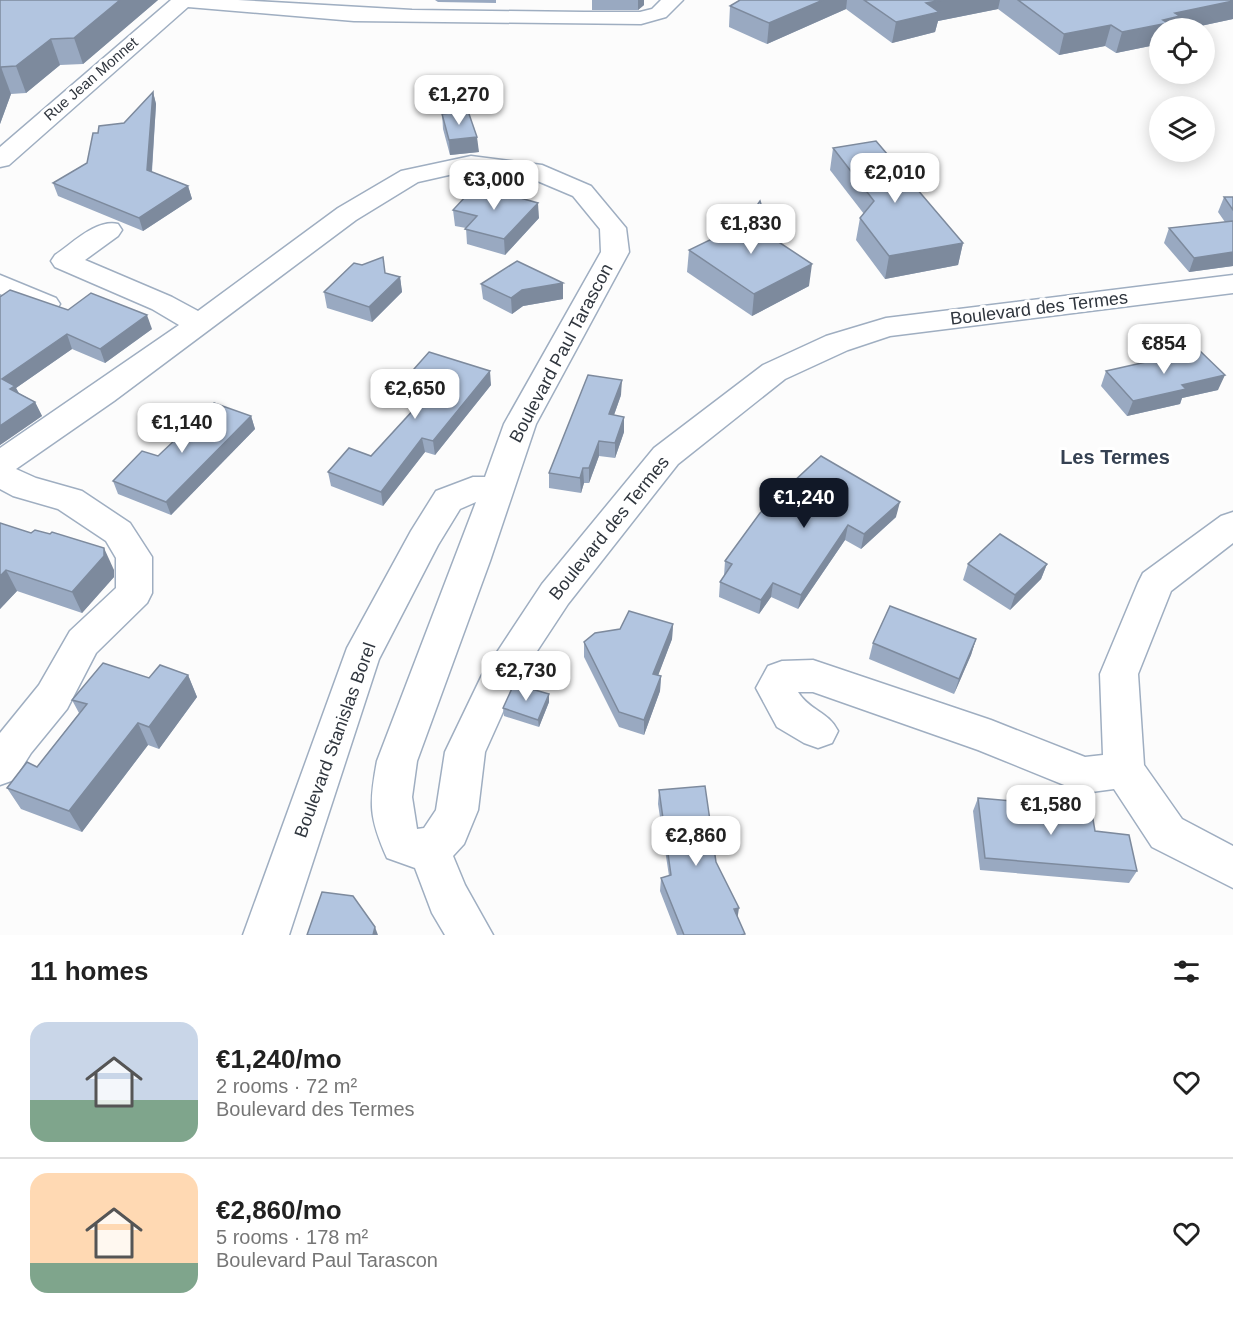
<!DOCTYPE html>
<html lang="en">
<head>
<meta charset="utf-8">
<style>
  body { margin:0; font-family:Helvetica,sans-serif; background:#f2f2f2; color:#222; height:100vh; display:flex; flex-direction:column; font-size:22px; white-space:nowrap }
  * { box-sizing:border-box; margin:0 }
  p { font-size:20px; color:#767676 }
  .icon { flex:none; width:33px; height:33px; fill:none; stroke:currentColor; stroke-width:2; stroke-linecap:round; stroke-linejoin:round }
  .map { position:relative; height:935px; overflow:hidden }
  .side { display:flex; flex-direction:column; background:#fff; flex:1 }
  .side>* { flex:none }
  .buttons { position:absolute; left:1149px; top:18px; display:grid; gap:12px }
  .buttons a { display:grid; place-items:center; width:66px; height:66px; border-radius:50%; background:#fff; box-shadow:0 3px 15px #0003; font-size:30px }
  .price { position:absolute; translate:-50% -51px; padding:0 14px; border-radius:12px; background:#fff; color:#222; font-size:20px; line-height:39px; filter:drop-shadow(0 2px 3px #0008) }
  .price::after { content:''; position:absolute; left:50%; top:36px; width:18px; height:14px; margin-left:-9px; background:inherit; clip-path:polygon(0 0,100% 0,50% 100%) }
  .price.current { background:#111827; color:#fff }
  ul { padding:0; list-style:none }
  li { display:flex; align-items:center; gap:18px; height:150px; padding:0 30px }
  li+li { border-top:2px solid #e0e0e0 }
  li span { display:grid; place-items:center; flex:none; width:168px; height:120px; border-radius:18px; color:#555 }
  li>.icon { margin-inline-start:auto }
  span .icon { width:72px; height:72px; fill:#fffc; stroke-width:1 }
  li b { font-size:26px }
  h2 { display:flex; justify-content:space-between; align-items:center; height:72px; padding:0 30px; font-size:26px }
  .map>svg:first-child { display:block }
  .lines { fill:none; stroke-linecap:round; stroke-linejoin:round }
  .minor-casing { stroke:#9faec1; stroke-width:3 }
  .minor { fill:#fff; fill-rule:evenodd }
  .wall { fill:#99a9c1 }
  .shaded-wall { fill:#7d8a9d }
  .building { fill:#b2c5e0; stroke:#7d8a9d; stroke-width:1.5 }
  .labels { text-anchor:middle; stroke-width:6; stroke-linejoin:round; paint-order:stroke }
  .far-street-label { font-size:15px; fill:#30363e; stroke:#fff }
  .street-label { font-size:18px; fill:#30363e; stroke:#fff }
  .neighbourhood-label { font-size:20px; font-weight:bold; fill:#354152; stroke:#fff }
</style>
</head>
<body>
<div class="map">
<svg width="1233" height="935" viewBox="0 0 1233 935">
  <rect width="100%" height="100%" fill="#fcfcfc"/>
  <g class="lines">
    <g class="minor-casing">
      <g id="minor">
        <path d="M171,0H238L412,10L584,12H640L652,9L661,0H683L666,17L641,24L354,21L188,7L9,165L0,167V147Z"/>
        <path d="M471,156L542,165L591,186L626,228L629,252L536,424L490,561L417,761L412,797L417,829L424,828L436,810L445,752L482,675L542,584L654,448L763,365L826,336L886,318L1233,275V293L890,336L848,350L785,379L678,464L568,604L516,683L485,752L478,810L464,844L453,856L465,885L493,935H445L432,913L415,868L387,858C369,817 369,804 377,761L476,502L460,509L438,545L379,659L289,935H243L347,648L411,531L436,491L473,477H485L504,424L601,252L600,229L573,196L528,177L471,170L418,182L356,220L114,401L16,469L36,478L82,491L130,523L152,557V593L147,603L96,653L67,709L31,753L14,780L0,785V733L39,685L70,631L116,588V558L106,541L58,509L13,496L0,489V448L179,325L152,309L55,267L51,261L55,255C73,243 96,219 118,224L122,230L118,236L85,260L172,297L198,311L338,208L401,171Z"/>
        <path d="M0,275L56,298L60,304L56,310L46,313L36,310L0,294Z"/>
        <path d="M1233,512V543L1171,591L1138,674L1144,765L1182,819L1233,846V888L1152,847L1114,789L1084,793L978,750L813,692H798C810,711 828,711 838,731L832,743L818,748L804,743L777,727L756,688L768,666L782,661L813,660L991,720L1085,757L1103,755L1100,674L1138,583L1143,573L1221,516Z"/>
      </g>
    </g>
    <use href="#minor" class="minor"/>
  </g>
  <g class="wall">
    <path d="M0,0H158L83,64L60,65L26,93L11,94L0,124Z"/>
    <path d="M435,0H496V3L438,2Z"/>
    <path d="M592,0H644V5L638,10H592Z"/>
    <path d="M740,0H1233V19L1191,28H1160V44L1116,53L1105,46L1059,55L998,9L938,21L935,32L892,43L846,9L767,44L729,27L730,6Z"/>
    <path d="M153,92L156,104L152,172L188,186L192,199L143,231L58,196L53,183L87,163L98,133L124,123Z"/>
    <path d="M442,114L479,152L450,155L443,129Z"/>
    <path d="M833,148L963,243L958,265L885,279L856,240L860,218L864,214L830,170Z"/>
    <path d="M1224,197H1233V266L1189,272L1164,243L1169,228L1225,222L1218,212Z"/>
    <path d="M453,210L539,218L505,255L467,244L466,228L455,226Z"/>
    <path d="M771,237L809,286L752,316L687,272L689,250Z"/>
    <path d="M385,273L400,277L402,292L372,322L327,308L324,292Z"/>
    <path d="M563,283V299L523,306L512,314L483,299L481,284Z"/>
    <path d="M0,297L68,310L152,329L105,363L72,349L16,388L19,393L35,402L42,416L0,445Z"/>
    <path d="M1106,371L1218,390L1182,398L1180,404L1127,416L1101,386Z"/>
    <path d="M491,385L435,455L425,452L383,506L331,486L328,472L371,456L418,405L401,399L399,386Z"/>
    <path d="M621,395L614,415L624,432L615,458L599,456L589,483H584L581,493L549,488V473Z"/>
    <path d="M251,416L255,429L171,515L118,494L113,481Z"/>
    <path d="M760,513L896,517L861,549L845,540L798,609L771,597L759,614L719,597L720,582L724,576L725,561Z"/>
    <path d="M0,523L31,533L114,570V577L82,613L17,591L0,609Z"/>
    <path d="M968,564H1047L1041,579L1010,610L963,580Z"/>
    <path d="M673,624L672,639L658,675L661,676L660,691L644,735L619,727L584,657V642Z"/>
    <path d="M976,639L971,655L954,694L869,659L873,643Z"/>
    <path d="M188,675L197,697L159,749L148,745L82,832L21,809L7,788L37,767L79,713L72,700L149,678Z"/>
    <path d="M549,702L539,727L504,716L503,708Z"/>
    <path d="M659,790L716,862L744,935H677L660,891L661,878L669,876L658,804Z"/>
    <path d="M978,798L1095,831L1137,871L1129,883L980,870L973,811Z"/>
  </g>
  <g class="shaded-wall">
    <path d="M120,0H158L83,64L74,38Z"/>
    <path d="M638,0H644V5L638,10Z"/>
    <path d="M823,0H847L846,9L767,44L769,23Z"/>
    <path d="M943,0H1000L998,9L938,21L935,32L892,43L896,22L926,3Z"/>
    <path d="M1233,1V19L1191,28H1160V44L1116,53L1122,32L1163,20L1175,13Z"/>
    <path d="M1111,25L1105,46L1059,55L1064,34Z"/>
    <path d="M51,39L60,65L26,93L16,66Z"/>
    <path d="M1,67L11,94L0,124V70Z"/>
    <path d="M153,92L156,104L151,182L147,170Z"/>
    <path d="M477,137L479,152L450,155L449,140Z"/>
    <path d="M188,186L192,199L143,231L139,218Z"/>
    <path d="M538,203L539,218L505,255L504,239Z"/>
    <path d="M963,243L958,265L885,279L889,256Z"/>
    <path d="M1233,252V266L1189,272L1194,258Z"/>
    <path d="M812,264L809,286L752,316L754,294Z"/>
    <path d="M400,277L402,292L372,322L369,307Z"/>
    <path d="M563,283V299L523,306L512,314L511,298L522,290Z"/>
    <path d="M147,315L152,329L105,363L100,349Z"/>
    <path d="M67,334L72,349L16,388L22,400L2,379Z"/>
    <path d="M490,371L491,385L435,455L433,441Z"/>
    <path d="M1225,375L1218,390L1182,398L1180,404L1127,416L1133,401L1182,385Z"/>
    <path d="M622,380L621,395L609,429V414Z"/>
    <path d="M35,402L42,416L0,445V426Z"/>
    <path d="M251,416L255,429L171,515L166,502Z"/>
    <path d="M624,417V432L615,458V443Z"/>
    <path d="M422,438L425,452L383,506L381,492Z"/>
    <path d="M599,441V456L589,483V468Z"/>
    <path d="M583,468L584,483L581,493L580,478Z"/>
    <path d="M900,502L896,517L861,549L864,534Z"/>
    <path d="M848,525L845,540L798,609L801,595Z"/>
    <path d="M104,548L114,570V577L82,613L72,592Z"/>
    <path d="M1047,564L1041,579L1010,610L1015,595Z"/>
    <path d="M6,570L17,591L0,609V576Z"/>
    <path d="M773,583L771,597L759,614L761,600Z"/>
    <path d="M673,624L672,639L653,689V674Z"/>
    <path d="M976,639L971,655L954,694L959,679Z"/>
    <path d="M188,675L197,697L159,749L149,727Z"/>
    <path d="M661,676L660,691L644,735V720Z"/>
    <path d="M549,694V702L539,727L538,720Z"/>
    <path d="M138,723L148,745L82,832L69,811Z"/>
    <path d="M739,908L737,921L734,909Z"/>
    <path d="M375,927L378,935H373Z"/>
  </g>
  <g class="building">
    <path d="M0,0H120L74,38L51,39L16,66L1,67L0,70Z"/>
    <path d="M740,0H823L769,23L730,6Z"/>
    <path d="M864,0H943L926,3L939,12L896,22Z"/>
    <path d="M1018,0H1233V1L1175,13L1180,16L1163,20L1168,23L1122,32L1111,25L1064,34Z"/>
    <path d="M153,92L147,170L188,186L139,218L53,183L87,163L93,133H98L99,126L124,123Z"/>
    <path d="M468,111L477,137L449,140L442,114Z"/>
    <path d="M876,141L963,243L889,256L860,218L874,201L833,148Z"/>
    <path d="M480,181L499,192L538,203L504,239L465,229L477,216L453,210Z"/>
    <path d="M1224,197H1233V210Z"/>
    <path d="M760,201L771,237L812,264L754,294L689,250L745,223Z"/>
    <path d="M1233,221V252L1194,258L1169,228Z"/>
    <path d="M383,257L385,273L400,277L369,307L324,292L354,263L362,265Z"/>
    <path d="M517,261L563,283L522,290L511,298L481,284Z"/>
    <path d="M10,290L68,310L91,293L147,315L100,349L67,334L2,379L15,386L10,389L35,402L0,426V297Z"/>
    <path d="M1199,350L1225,375L1182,385L1186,389L1133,401L1106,371Z"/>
    <path d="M429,352L490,371L433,441L422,438L381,492L328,472L349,448L371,456L427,395L399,386Z"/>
    <path d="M588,375L622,380L609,414L624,417L615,443L599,441L589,468H583L580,478L549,473Z"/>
    <path d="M214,403L251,416L166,502L113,481L142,451L158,456Z"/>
    <path d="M821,456L900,502L864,534L848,525L801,595L773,583L761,600L720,582L732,564L725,561L760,513Z"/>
    <path d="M0,523L31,533L35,530L50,534L52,532L104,548V556L72,592L6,570L0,576Z"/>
    <path d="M1000,534L1047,564L1015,595L968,564Z"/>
    <path d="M890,606L976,639L959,679L873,643Z"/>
    <path d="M629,611L673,624L653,674L661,676L644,720L619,712L584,642L595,633L620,629Z"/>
    <path d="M103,663L149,678L160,665L188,675L149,727L138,723L69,811L7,788L27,762L37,767L87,704L72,700Z"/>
    <path d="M514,684L549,694L538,720L503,708Z"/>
    <path d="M705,786L716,862L739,908L734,909L745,934L741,935H684L661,878L671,875L659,790Z"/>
    <path d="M978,798L1091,808L1095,831L1129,835L1137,871L985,858Z"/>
    <path d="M322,892L353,896L375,927L373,935H307Z"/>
  </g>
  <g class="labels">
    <g class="far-street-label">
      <text transform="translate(91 79) rotate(-41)" y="5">Rue Jean Monnet</text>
    </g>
    <g class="street-label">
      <text transform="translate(1039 308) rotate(-7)" y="6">Boulevard des Termes</text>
      <text transform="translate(561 353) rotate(-62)" y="6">Boulevard Paul Tarascon</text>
      <text transform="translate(609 528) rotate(-51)" y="6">Boulevard des Termes</text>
      <text transform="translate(335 740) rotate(-70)" y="6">Boulevard Stanislas Borel</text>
    </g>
    <g class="neighbourhood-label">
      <text x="1115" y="464">Les Termes</text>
    </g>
  </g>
</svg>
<div class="buttons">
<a><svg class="icon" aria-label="locate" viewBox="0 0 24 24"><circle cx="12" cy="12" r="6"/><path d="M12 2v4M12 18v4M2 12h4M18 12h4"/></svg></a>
<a><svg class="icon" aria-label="layers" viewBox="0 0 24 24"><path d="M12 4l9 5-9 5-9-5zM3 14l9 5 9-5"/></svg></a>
</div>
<b class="price" style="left:459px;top:126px">€1,270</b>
<b class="price" style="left:895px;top:204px">€2,010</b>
<b class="price" style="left:494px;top:211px">€3,000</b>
<b class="price" style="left:751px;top:255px">€1,830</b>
<b class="price" style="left:1164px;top:375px">€854</b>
<b class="price" style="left:415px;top:420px">€2,650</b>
<b class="price" style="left:182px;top:454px">€1,140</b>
<b class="price current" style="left:804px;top:529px">€1,240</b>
<b class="price" style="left:526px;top:702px">€2,730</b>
<b class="price" style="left:1051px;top:836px">€1,580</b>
<b class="price" style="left:696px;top:867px">€2,860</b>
</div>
<section class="side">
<h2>11 homes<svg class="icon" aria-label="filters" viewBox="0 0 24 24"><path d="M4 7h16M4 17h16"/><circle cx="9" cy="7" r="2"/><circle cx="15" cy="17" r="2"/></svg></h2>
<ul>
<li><span style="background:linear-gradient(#c9d6e8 65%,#7fa58c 0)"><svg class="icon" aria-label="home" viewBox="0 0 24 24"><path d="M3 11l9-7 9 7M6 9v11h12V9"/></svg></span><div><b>€1,240/mo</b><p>2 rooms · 72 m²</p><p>Boulevard des Termes</p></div><svg class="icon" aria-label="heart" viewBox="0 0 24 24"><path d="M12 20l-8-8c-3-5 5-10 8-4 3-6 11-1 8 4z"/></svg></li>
<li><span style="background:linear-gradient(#ffd9b3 75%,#7fa58c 0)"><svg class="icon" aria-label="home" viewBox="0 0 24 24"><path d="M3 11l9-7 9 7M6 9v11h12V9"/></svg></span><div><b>€2,860/mo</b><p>5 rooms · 178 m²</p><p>Boulevard Paul Tarascon</p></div><svg class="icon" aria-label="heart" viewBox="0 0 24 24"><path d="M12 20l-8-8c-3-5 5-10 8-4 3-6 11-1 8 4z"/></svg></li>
</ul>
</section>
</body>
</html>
